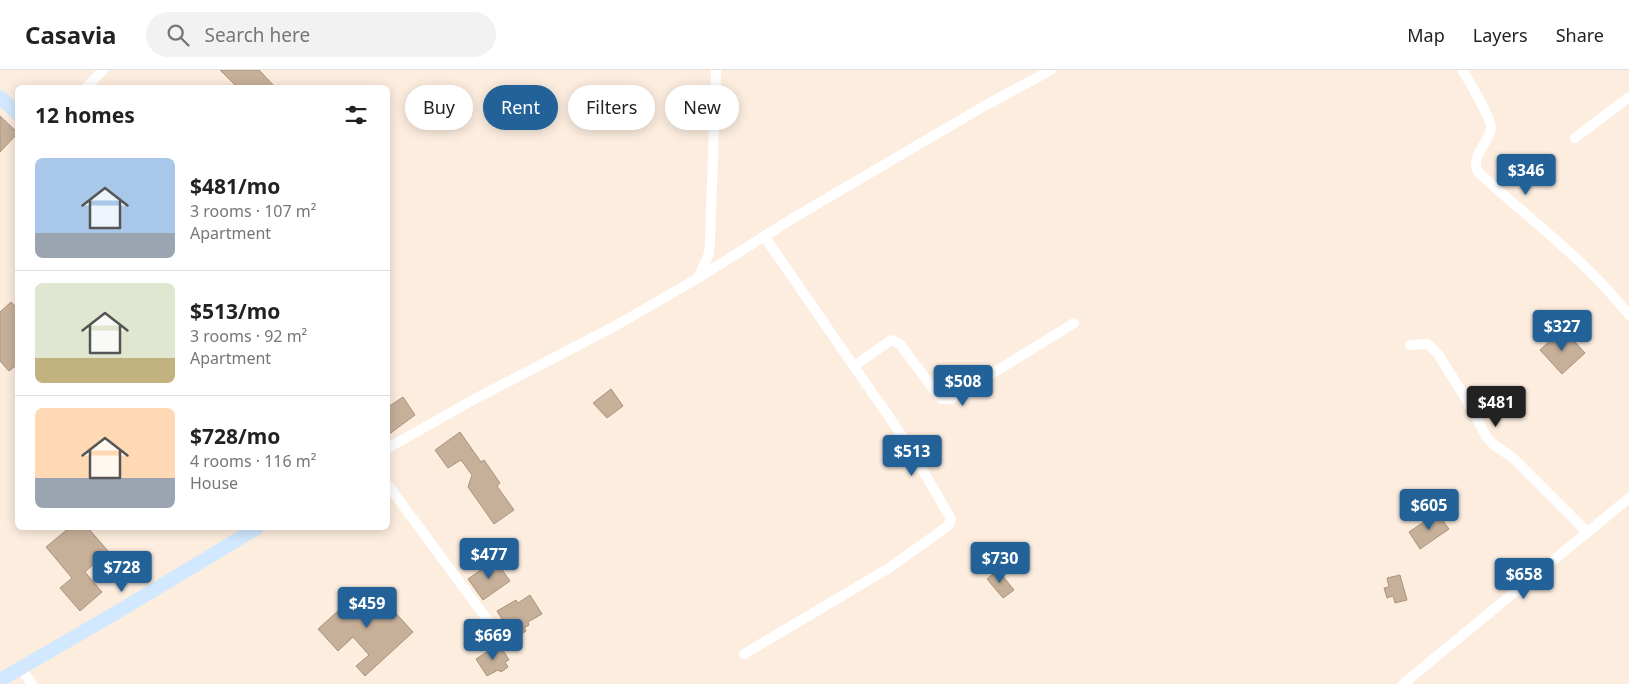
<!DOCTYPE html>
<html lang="en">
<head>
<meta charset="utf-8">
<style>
  body { margin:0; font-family:"Noto Sans",sans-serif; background:#f2f2f2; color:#222; height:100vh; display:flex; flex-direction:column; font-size:19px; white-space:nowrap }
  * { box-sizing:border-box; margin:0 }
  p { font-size:16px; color:#767676 }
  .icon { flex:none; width:28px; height:28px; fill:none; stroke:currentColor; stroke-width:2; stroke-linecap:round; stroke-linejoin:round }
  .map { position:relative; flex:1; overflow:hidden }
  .panel { position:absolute; left:15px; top:15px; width:375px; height:445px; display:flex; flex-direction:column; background:#fff; border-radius:8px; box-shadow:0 2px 12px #0003 }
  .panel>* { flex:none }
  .hud { position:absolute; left:405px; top:15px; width:475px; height:45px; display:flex; gap:10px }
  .price { position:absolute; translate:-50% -42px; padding:0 11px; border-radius:5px; background:#236298; color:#fff; font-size:16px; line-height:32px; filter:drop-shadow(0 1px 2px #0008) }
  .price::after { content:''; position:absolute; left:50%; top:30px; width:15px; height:11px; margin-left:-8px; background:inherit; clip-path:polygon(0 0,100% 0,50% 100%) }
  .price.selected { background:#222; color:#fff }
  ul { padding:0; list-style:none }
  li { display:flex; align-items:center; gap:15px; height:125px; padding:0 20px }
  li+li { border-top:1px solid #e0e0e0 }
  li span { display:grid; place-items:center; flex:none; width:140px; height:100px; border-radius:8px; color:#555 }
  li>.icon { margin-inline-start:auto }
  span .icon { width:60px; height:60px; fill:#fffc; stroke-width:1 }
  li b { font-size:21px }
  h2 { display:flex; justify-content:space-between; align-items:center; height:60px; padding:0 20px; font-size:21px }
  .chip { padding:0 18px; border-radius:22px; background:#fff; box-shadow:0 2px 12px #0003; font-size:18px; line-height:45px }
  .chip.selected { background:#236298; color:#fff }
  header { display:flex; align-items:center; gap:30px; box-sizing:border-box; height:70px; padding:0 25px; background:#fff; border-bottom:1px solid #e0e0e0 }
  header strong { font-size:24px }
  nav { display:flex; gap:28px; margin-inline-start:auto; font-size:18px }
  .search { width:350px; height:45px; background:#f2f2f2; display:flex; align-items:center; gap:12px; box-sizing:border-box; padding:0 18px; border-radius:28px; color:#767676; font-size:19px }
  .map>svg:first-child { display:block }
  .building { fill:#c7b09a; stroke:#aa937d }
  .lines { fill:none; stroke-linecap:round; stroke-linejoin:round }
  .street { stroke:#fff; stroke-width:10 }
  .secondary { stroke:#d1e8fe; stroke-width:14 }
</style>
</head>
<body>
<header>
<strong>Casavia</strong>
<div class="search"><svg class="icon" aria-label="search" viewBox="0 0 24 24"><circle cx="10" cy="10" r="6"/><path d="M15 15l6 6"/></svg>Search here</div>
<nav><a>Map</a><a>Layers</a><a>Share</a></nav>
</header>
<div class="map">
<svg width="1629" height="614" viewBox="0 0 1629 614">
  <rect width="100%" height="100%" fill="#fceddf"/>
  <g class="building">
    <path d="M220,0H259L276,18H238Z"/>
    <path d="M0,46L18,63L0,82Z"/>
    <path d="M11,232L18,239V294L9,301L0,291V242Z"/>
    <path d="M1563,259L1585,283L1562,304L1540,280Z"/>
    <path d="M611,319L623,336L607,348L593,333Z"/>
    <path d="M403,327L415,345L388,365V337Z"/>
    <path d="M460,362L481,392L484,390L500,413L497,416L514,440L494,454L468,417L472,405L461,390L448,398L435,380Z"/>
    <path d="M1437,443L1449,459L1420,479L1409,462Z"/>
    <path d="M69,458H88L108,481L85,502L102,522L80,541L60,518L72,508L46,477Z"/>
    <path d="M495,490L510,511L483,530L468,509Z"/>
    <path d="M998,500L1014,520L1003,528L987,509Z"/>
    <path d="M1400,505L1407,530L1395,533L1393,526L1387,528L1384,518L1389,517L1387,508Z"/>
    <path d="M361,520L370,530L377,523L413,562L365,606L356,596L369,585L353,567L338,581L318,559Z"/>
    <path d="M530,525L542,544L528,552L529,555L524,558L526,561L514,568L497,541L516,530L518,533Z"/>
    <path d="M499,574L509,590L505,592L508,597L501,602L498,600L487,606L476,589Z"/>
  </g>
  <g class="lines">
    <g class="street">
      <path d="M1463,1C1469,11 1492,50 1491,58C1489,72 1470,87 1478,102C1529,149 1586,190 1629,245"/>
      <path d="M86,18L103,0"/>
      <path d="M1575,68L1629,27"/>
      <path d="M698,208L795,147L986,35L1051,0"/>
      <path d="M1410,275L1427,274L1431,277L1438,284L1466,329L1487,368L1493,374L1512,387L1586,461"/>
      <path d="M854,296L887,273L891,270L900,274L938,325L942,329H951L1074,253"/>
      <path d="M388,378L471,331L617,255L698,208L709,184L710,170L716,0"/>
      <path d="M388,415L489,552"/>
      <path d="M744,584L889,498L948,456L951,449L907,373L764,166"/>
      <path d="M21,598L32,614"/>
      <path d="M1403,614L1629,428"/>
    </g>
    <g class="secondary">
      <path d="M0,27L18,44"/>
      <path d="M0,610L119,541L257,458"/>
    </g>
  </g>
</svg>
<b class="price" style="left:1526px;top:126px">$346</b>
<b class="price" style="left:1562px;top:282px">$327</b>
<b class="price" style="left:963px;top:337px">$508</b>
<b class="price selected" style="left:1496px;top:358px">$481</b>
<b class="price" style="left:912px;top:407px">$513</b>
<b class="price" style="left:1429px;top:461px">$605</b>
<b class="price" style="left:489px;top:510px">$477</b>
<b class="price" style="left:1000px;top:514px">$730</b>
<b class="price" style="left:122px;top:523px">$728</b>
<b class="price" style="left:1524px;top:530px">$658</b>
<b class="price" style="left:367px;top:559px">$459</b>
<b class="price" style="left:493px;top:591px">$669</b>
<div class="hud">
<a class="chip">Buy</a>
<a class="chip selected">Rent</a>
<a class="chip">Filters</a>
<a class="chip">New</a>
</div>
<section class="panel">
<h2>12 homes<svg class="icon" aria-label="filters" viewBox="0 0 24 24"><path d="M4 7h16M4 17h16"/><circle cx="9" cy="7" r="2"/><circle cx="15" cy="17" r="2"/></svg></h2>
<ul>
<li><span style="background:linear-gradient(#a9c7e8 75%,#9aa5b1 0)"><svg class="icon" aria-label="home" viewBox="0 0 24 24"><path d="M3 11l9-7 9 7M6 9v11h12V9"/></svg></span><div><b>$481/mo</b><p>3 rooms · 107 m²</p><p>Apartment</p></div></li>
<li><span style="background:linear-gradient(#dfe7d0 75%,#c2b280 0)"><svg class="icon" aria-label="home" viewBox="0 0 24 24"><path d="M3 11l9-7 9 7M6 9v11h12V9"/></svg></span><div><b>$513/mo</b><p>3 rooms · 92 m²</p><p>Apartment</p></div></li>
<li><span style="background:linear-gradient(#ffd9b3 70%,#9aa5b1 0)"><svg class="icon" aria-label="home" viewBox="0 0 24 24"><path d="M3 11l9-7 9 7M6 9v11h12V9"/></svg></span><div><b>$728/mo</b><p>4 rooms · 116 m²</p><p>House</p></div></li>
</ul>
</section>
</div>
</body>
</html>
